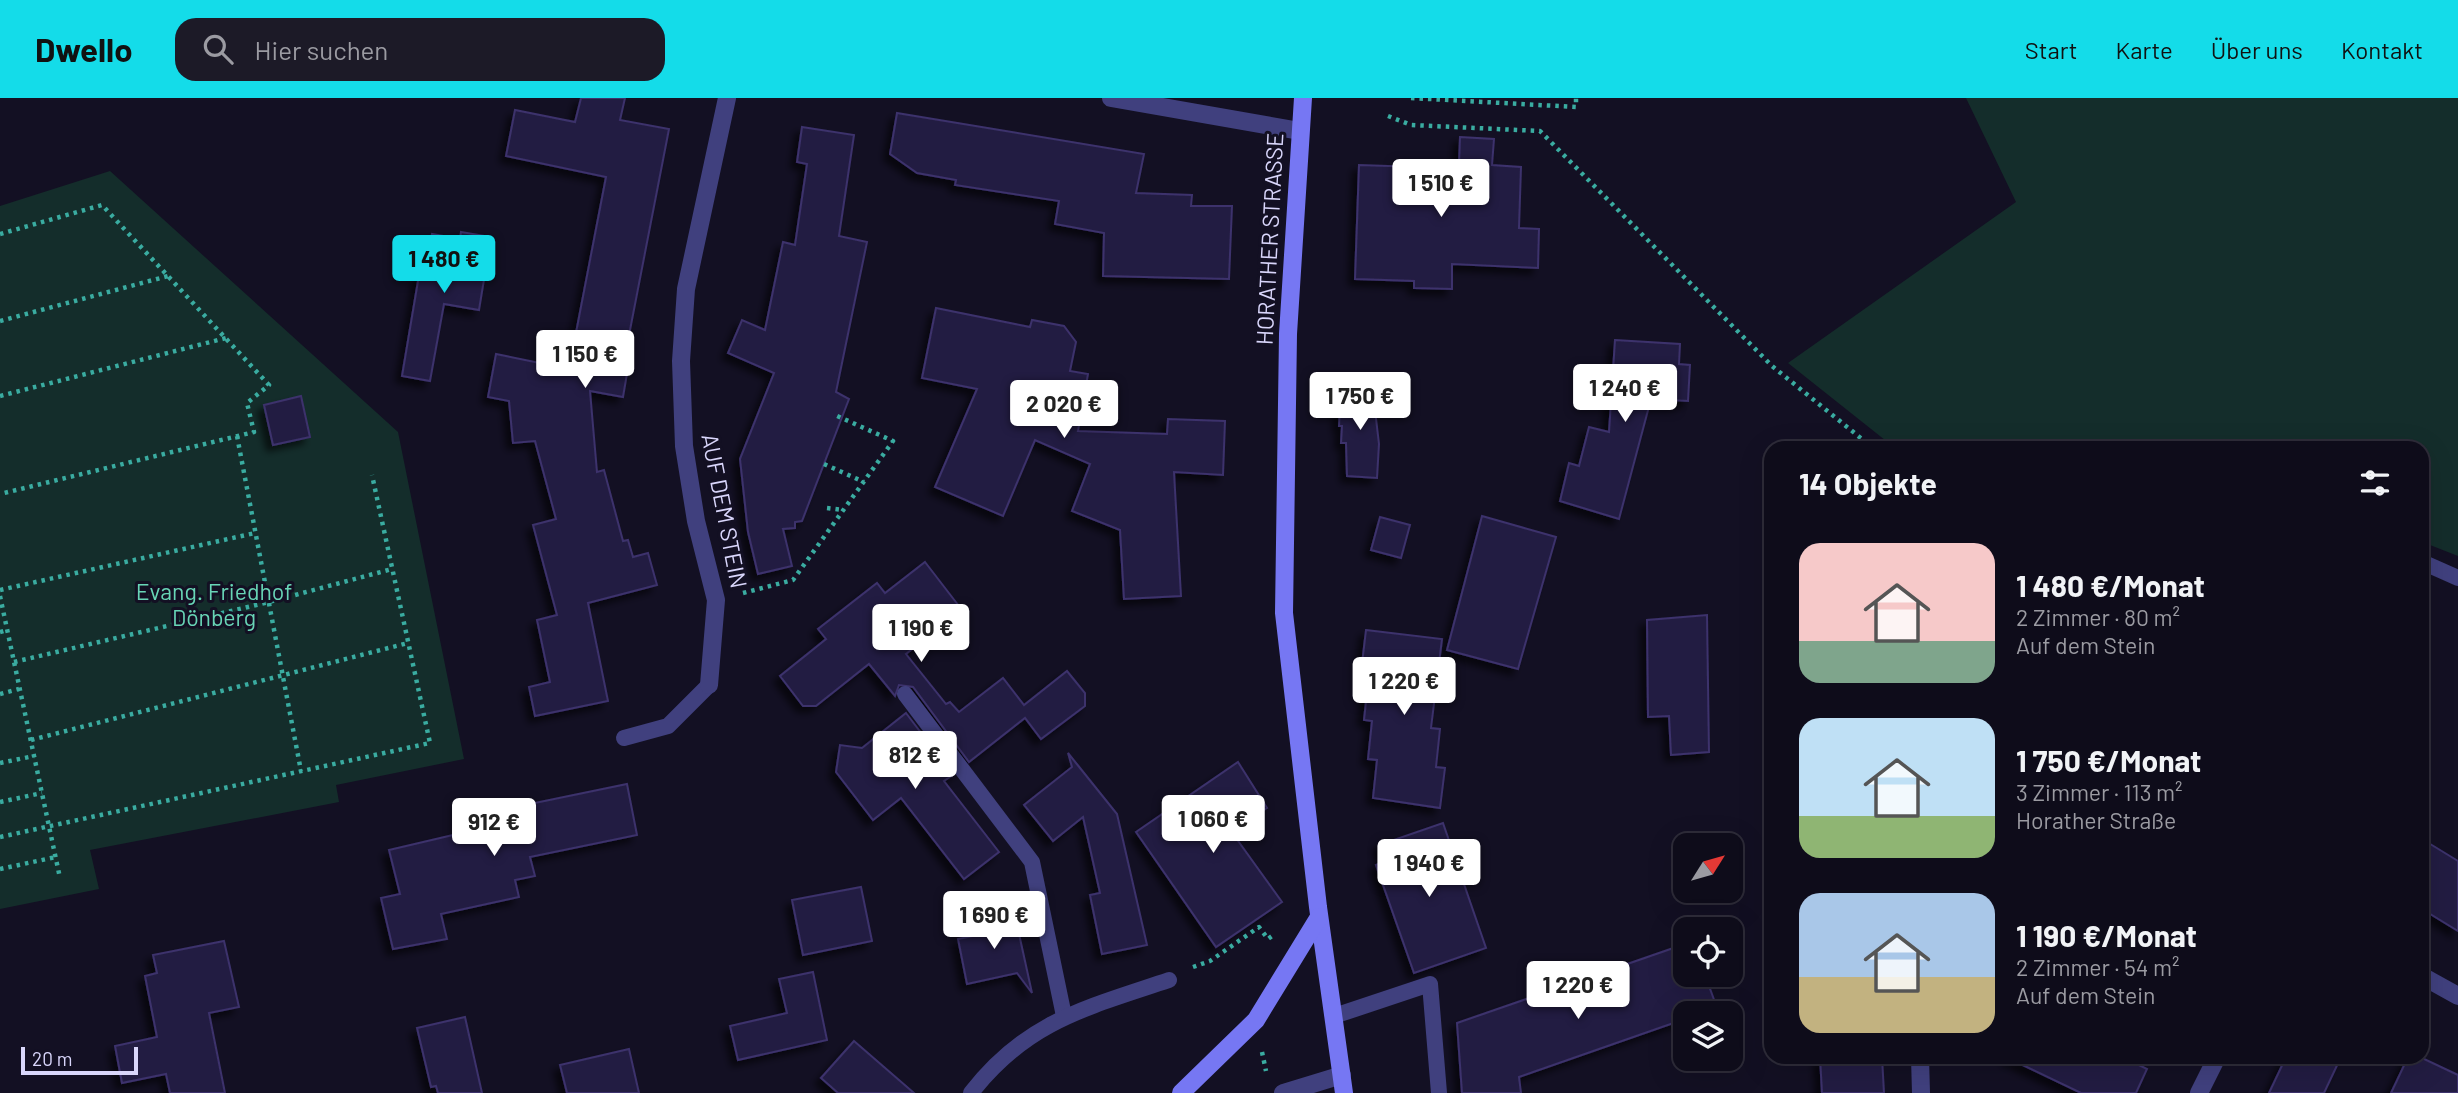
<!DOCTYPE html>
<html lang="de">
<head>
<meta charset="utf-8">
<style>
  body { margin:0; font-family:Barlow,sans-serif; background:#1c1a27; color:#f1f3f6; height:100vh; display:flex; flex-direction:column; font-size:26px; white-space:nowrap }
  * { box-sizing:border-box; margin:0 }
  p { font-size:23px; color:#9b9ba2 }
  .icon { flex:none; width:38px; height:38px; fill:none; stroke:currentColor; stroke-width:2; stroke-linecap:round; stroke-linejoin:round }
  .map { position:relative; flex:1; overflow:hidden }
  .sheet { position:absolute; left:1764px; top:343px; width:665px; height:623px; display:flex; flex-direction:column; background:#0e0c1a; border-radius:21px; box-shadow:0 7px 28px #0002,0 0 0 2px #2e2c39 }
  .sheet>* { flex:none }
  .needle { width:46px; rotate:53deg }
  .tools { position:absolute; left:1673px; top:735px; display:grid; gap:14px }
  .tools a { display:grid; place-items:center; width:70px; height:70px; border-radius:14px; background:#0e0c1a; box-shadow:0 7px 28px #0002,0 0 0 2px #2e2c39; font-size:35px }
  .scale { position:absolute; left:21px; bottom:18px; width:117px; box-sizing:border-box; padding-left:7px; border:4px solid #d9d6fb; border-top:0; font-size:19px; line-height:24px; white-space:nowrap; color:#d9d6fb; -webkit-text-stroke:5px #131023; paint-order:stroke }
  .price { position:absolute; translate:-50% -60px; padding:0 16px; border-radius:7px; background:#fff; color:#222; font-size:23px; line-height:46px; filter:drop-shadow(0 2px 4px #0008) }
  .price::after { content:''; position:absolute; left:50%; top:42px; width:21px; height:16px; margin-left:-10px; background:inherit; clip-path:polygon(0 0,100% 0,50% 100%) }
  .price.selected { background:#14dce9; color:#111 }
  ul { padding:0; list-style:none }
  li { display:flex; align-items:center; gap:21px; height:175px; padding:0 35px }
  li span { display:grid; place-items:center; flex:none; width:196px; height:140px; border-radius:21px; color:#555 }
  li>.icon { margin-inline-start:auto }
  span .icon { width:84px; height:84px; fill:#fffc; stroke-width:1 }
  li b { font-size:30px }
  h2 { display:flex; justify-content:space-between; align-items:center; height:84px; padding:0 35px; font-size:30px }
  header { display:flex; align-items:center; gap:42px; box-sizing:border-box; height:98px; padding:0 35px; background:#14dce9; color:#111 }
  header strong { font-size:33px }
  nav { display:flex; gap:38px; margin-inline-start:auto; font-size:24px }
  .search { width:490px; height:63px; background:#1c1a27; display:flex; align-items:center; gap:18px; box-sizing:border-box; padding:0 24px; border-radius:21px; color:#9b9ba2; font-size:26px }
  .map>svg:first-child { display:block }
  .green { fill:#142d2b }
  .building { fill:#241e43; stroke:#3c326c; stroke-width:2; filter:url(#shadow) }
  .lines { fill:none; stroke-linecap:round; stroke-linejoin:round }
  .path { stroke:#3aaca1; stroke-width:4.5; stroke-dasharray:3.5 5; stroke-linecap:butt }
  .service { stroke:#40407e; stroke-width:16 }
  .minor { stroke:#40407e; stroke-width:18 }
  .tertiary { stroke:#40407e; stroke-width:18 }
  .secondary { stroke:#7677f3; stroke-width:18 }
  .labels { text-anchor:middle; stroke-width:6; stroke-linejoin:round; paint-order:stroke }
  .street-label { font-size:23px; fill:#d9d6fb; stroke:#131023 }
  .park-label { font-size:23px; fill:#68d5b6; stroke:#131023 }
</style>
</head>
<body>
<header>
<strong>Dwello</strong>
<div class="search"><svg class="icon" aria-label="search" viewBox="0 0 24 24"><circle cx="10" cy="10" r="6"/><path d="M15 15l6 6"/></svg>Hier suchen</div>
<nav><a>Start</a><a>Karte</a><a>Über uns</a><a>Kontakt</a></nav>
</header>
<div class="map">
<svg width="2458" height="995" viewBox="0 0 2458 995">
  <defs>
    <filter id="shadow"><feDropShadow dx="-6" dy="6" stdDeviation="3.5" flood-color="#0009"/></filter>
  </defs>
  <rect width="100%" height="100%" fill="#131023"/>
  <g class="green">
    <path d="M1966,0H2458V458L2430,447L2422,451V350H1895L1788,265L2016,104Z"/>
    <path d="M110,73L398,334L464,661L336,687L339,704L90,752L99,791L0,811V108Z"/>
  </g>
  <g class="building">
    <path d="M581,0H625L620,22L669,31L624,263L629,264L623,299L590,293L597,374L604,372L623,443L628,442L633,459L648,455L657,487L588,505L608,603L535,618L529,589L550,584L537,522L557,517L533,427L556,421L535,343L513,345L509,303L488,299L496,256L569,271L606,79L506,58L515,12L575,24Z"/>
    <path d="M897,15L1144,56L1136,95L1192,97L1191,108H1232L1229,181L1103,178L1104,135L1055,126L1059,103L955,87L956,82L917,75L890,56Z"/>
    <path d="M802,29L854,37L839,138L867,144L836,294L849,301L802,423L795,424V430L783,431L792,468L758,476L748,434L740,361L774,275L728,255L742,222L765,232L783,144L795,147L807,66L797,64Z"/>
    <path d="M1460,39L1494,41L1492,67L1521,69L1519,130L1539,131L1538,170L1452,166V191L1414,190V183L1355,181L1359,67L1419,69V64L1459,66Z"/>
    <path d="M461,134L491,139L479,212L444,206L430,283L402,278L419,177L425,178L432,136L460,141Z"/>
    <path d="M936,210L1030,229L1032,222L1064,228L1076,244L1070,273L1088,276L1078,333L1167,336L1168,321L1225,323L1223,377L1174,374L1181,498L1124,501L1120,432L1072,413L1090,366L1035,342L1003,418L935,389L977,291L922,280Z"/>
    <path d="M1615,242L1680,246L1679,266L1690,267L1688,303L1651,301L1619,421L1560,403L1569,365L1579,368L1589,329L1609,334Z"/>
    <path d="M1341,289L1374,291L1373,311L1375,312L1379,346L1377,380L1347,378L1346,345H1341L1342,328H1339Z"/>
    <path d="M301,298L310,339L273,347L264,307Z"/>
    <path d="M1482,418L1556,439L1518,571L1447,552Z"/>
    <path d="M1380,419L1410,427L1401,460L1371,452Z"/>
    <path d="M925,464L962,512L906,556L946,606L950,604L959,614L1003,580L1024,607L1067,573L1085,595V608L1041,641L1025,620L969,664L913,589L899,587L895,598L869,566L816,608H803L780,578L826,541L818,531L877,485L885,495Z"/>
    <path d="M1707,517L1709,654L1671,657L1669,618L1648,619L1647,522Z"/>
    <path d="M1366,532L1442,541L1431,630L1440,631L1436,669L1445,670L1440,710L1373,700L1377,662L1368,661L1372,623L1364,622L1370,567L1362,566Z"/>
    <path d="M906,615L953,677L944,683L999,754L964,781L901,700L873,722L836,674L840,647L862,650Z"/>
    <path d="M1068,655L1117,716L1147,847L1102,856L1090,797L1100,795L1083,719L1053,743L1024,707L1072,669Z"/>
    <path d="M1238,664L1267,710L1231,733L1282,804L1216,849L1136,734Z"/>
    <path d="M627,686L637,737L530,759L535,778L515,782L519,799L441,816L447,841L393,851L381,800L400,796L389,752L470,733L467,719Z"/>
    <path d="M1443,725L1486,850L1414,875L1376,767L1385,763L1379,747Z"/>
    <path d="M2422,741L2458,763V833L2422,811Z"/>
    <path d="M861,789L872,843L803,857L792,802Z"/>
    <path d="M1014,813L1032,895L1017,875L967,886L958,841L987,835L976,821Z"/>
    <path d="M224,843L239,909L209,915L225,995H170L166,976L122,985L115,948L157,939L145,878L157,875L153,857Z"/>
    <path d="M1685,846V877H1705L1717,910L1702,915H1685V921L1519,979L1521,995H1462L1457,925Z"/>
    <path d="M813,874L827,942L738,962L730,928L787,915L779,881Z"/>
    <path d="M465,919L482,995H438L436,988L431,989L417,930Z"/>
    <path d="M854,943L914,995H838L821,980Z"/>
    <path d="M629,951L639,995H567L560,967Z"/>
    <path d="M1820,959H1882L1884,995H1822Z"/>
    <path d="M2006,959H2123L2147,971L2136,995H2081Z"/>
    <path d="M2286,959H2341L2324,995H2269Z"/>
    <path d="M2408,959H2420L2458,977V995H2391Z"/>
  </g>
  <g class="lines">
    <g class="path">
      <path d="M1411,0L1576,9V0"/>
      <path d="M1388,18L1411,27L1540,33L1772,268L1873,350"/>
      <path d="M0,136L102,107L269,287L247,305L254,334L0,396"/>
      <path d="M0,223L168,178"/>
      <path d="M0,298L226,240"/>
      <path d="M237,338L301,673"/>
      <path d="M824,366L864,384"/>
      <path d="M827,410L844,412"/>
      <path d="M0,492L255,435"/>
      <path d="M743,495L793,482L893,343L835,317"/>
      <path d="M0,498L60,780"/>
      <path d="M0,534L7,532"/>
      <path d="M14,564L269,504L392,471"/>
      <path d="M0,596L19,591"/>
      <path d="M31,642L408,545"/>
      <path d="M0,665L34,658"/>
      <path d="M0,704L42,695"/>
      <path d="M0,739L430,645L372,377"/>
      <path d="M0,771L56,759"/>
      <path d="M1193,869L1210,863L1259,829L1268,841L1272,838"/>
      <path d="M1262,954L1266,973"/>
    </g>
    <g class="service">
      <path d="M2422,464L2458,480"/>
      <path d="M905,596L1032,764L1064,918"/>
      <path d="M624,640L668,628L709,587"/>
      <path d="M1334,918L1430,886L1439,995"/>
      <path d="M971,995C1027,923 1086,910 1169,882"/>
    </g>
    <g class="minor">
      <path d="M1111,0L1300,33"/>
      <path d="M709,587L716,502L696,423L684,348L681,263L686,191L727,0"/>
      <path d="M2422,878L2458,898"/>
      <path d="M1920,959L1921,995"/>
      <path d="M2199,995L2217,959"/>
    </g>
    <path class="tertiary" d="M1283,995L1342,977"/>
    <g class="secondary">
      <path d="M1303,0L1288,236L1284,515L1318,809L1344,995"/>
      <path d="M1181,995L1256,922L1319,819"/>
    </g>
  </g>
  <g class="labels">
    <g class="street-label">
      <text transform="translate(1270 141) rotate(-87)" y="8">HORATHER STRASSE</text>
      <text transform="translate(724 413) rotate(79)" y="8">AUF DEM STEIN</text>
    </g>
    <g class="park-label">
      <text x="214" y="502">Evang. Friedhof<tspan x="214" dy="26">Dönberg</tspan></text>
    </g>
  </g>
</svg>
<div class="tools">
<a><svg class="needle" viewBox="-14 -14 28 28"><path d="M0-13l5 13h-10z" fill="#e53935"/><path d="M0 13l5-13h-10z" fill="#9b9ba2"/></svg></a>
<a><svg class="icon" aria-label="locate" viewBox="0 0 24 24"><circle cx="12" cy="12" r="6"/><path d="M12 2v4M12 18v4M2 12h4M18 12h4"/></svg></a>
<a><svg class="icon" aria-label="layers" viewBox="0 0 24 24"><path d="M12 4l9 5-9 5-9-5zM3 14l9 5 9-5"/></svg></a>
</div>
<div class="scale">20 m</div>
<b class="price" style="left:1441px;top:121px">1 510 €</b>
<b class="price selected" style="left:444px;top:197px">1 480 €</b>
<b class="price" style="left:585px;top:292px">1 150 €</b>
<b class="price" style="left:1625px;top:326px">1 240 €</b>
<b class="price" style="left:1360px;top:334px">1 750 €</b>
<b class="price" style="left:1064px;top:342px">2 020 €</b>
<b class="price" style="left:921px;top:566px">1 190 €</b>
<b class="price" style="left:1404px;top:619px">1 220 €</b>
<b class="price" style="left:915px;top:693px">812 €</b>
<b class="price" style="left:1213px;top:757px">1 060 €</b>
<b class="price" style="left:494px;top:760px">912 €</b>
<b class="price" style="left:1429px;top:801px">1 940 €</b>
<b class="price" style="left:994px;top:853px">1 690 €</b>
<b class="price" style="left:1578px;top:923px">1 220 €</b>
<section class="sheet">
<h2>14 Objekte<svg class="icon" aria-label="filters" viewBox="0 0 24 24"><path d="M4 7h16M4 17h16"/><circle cx="9" cy="7" r="2"/><circle cx="15" cy="17" r="2"/></svg></h2>
<ul>
<li><span style="background:linear-gradient(#f6c9c9 70%,#7fa58c 0)"><svg class="icon" aria-label="home" viewBox="0 0 24 24"><path d="M3 11l9-7 9 7M6 9v11h12V9"/></svg></span><div><b>1 480 €/Monat</b><p>2 Zimmer · 80 m²</p><p>Auf dem Stein</p></div></li>
<li><span style="background:linear-gradient(#bfe0f5 70%,#8fb573 0)"><svg class="icon" aria-label="home" viewBox="0 0 24 24"><path d="M3 11l9-7 9 7M6 9v11h12V9"/></svg></span><div><b>1 750 €/Monat</b><p>3 Zimmer · 113 m²</p><p>Horather Straße</p></div></li>
<li><span style="background:linear-gradient(#a9c7e8 60%,#c2b280 0)"><svg class="icon" aria-label="home" viewBox="0 0 24 24"><path d="M3 11l9-7 9 7M6 9v11h12V9"/></svg></span><div><b>1 190 €/Monat</b><p>2 Zimmer · 54 m²</p><p>Auf dem Stein</p></div></li>
</ul>
</section>
</div>
</body>
</html>
